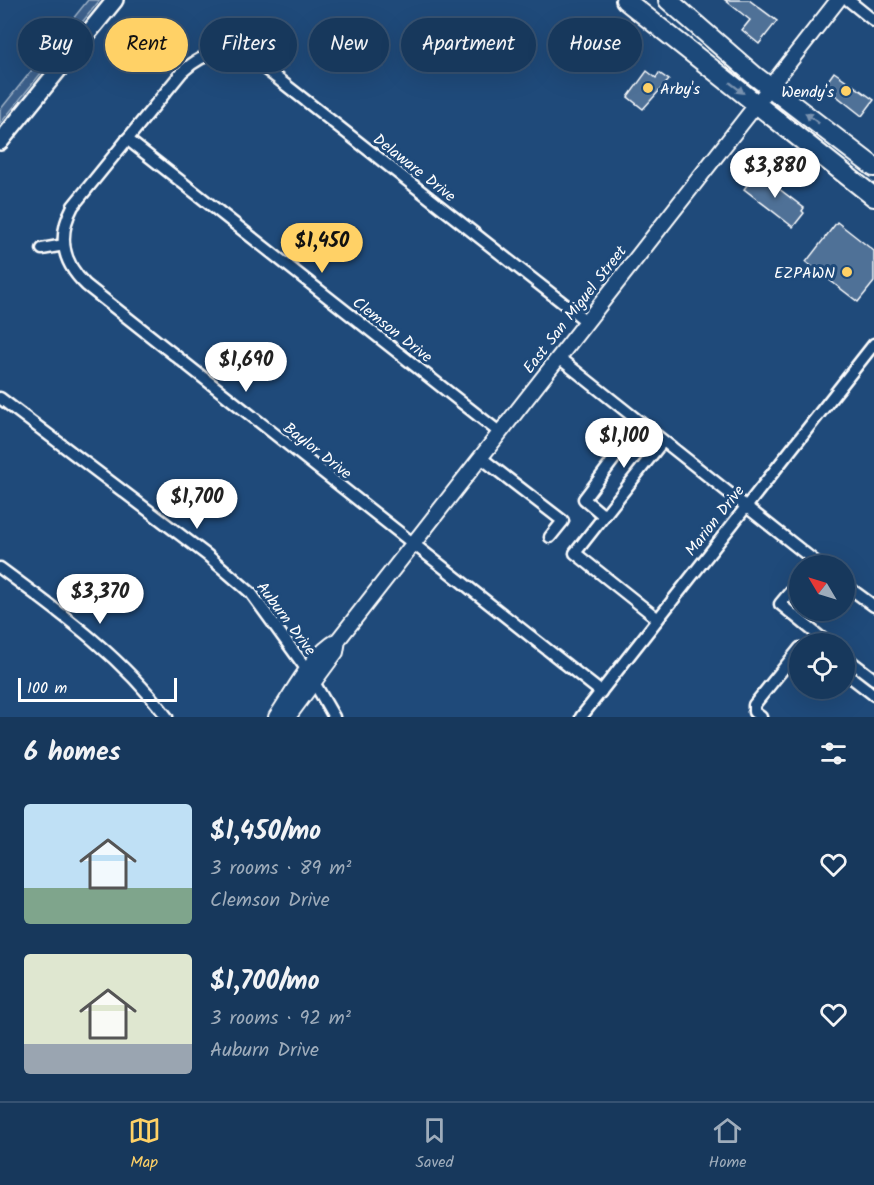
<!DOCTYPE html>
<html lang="en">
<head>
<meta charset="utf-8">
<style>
  body { margin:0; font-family:Kalam,sans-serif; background:#203f62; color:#f1f3f6; height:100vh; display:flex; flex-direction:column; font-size:22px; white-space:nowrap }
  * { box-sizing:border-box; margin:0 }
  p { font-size:20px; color:#9eacbb }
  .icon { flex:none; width:33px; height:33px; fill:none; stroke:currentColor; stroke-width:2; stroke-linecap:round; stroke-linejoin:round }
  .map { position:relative; height:717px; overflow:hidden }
  .drawer { display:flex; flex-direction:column; background:#17385c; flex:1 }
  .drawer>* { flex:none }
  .hud { position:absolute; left:18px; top:18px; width:838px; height:54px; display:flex; gap:12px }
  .needle { width:39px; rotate:308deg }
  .fabs { position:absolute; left:789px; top:555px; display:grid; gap:12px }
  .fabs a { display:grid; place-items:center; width:66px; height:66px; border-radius:50%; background:#17385c; box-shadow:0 6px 24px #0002,0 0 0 2px #365272; font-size:30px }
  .scale { position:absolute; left:18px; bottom:15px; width:159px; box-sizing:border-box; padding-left:6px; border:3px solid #fff; border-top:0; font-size:16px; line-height:21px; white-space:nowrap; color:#fff; -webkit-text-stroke:4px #1f4a7a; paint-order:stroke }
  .price { position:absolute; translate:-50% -51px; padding:0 14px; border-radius:21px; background:#fff; color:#222; font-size:20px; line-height:39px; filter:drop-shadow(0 2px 3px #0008) }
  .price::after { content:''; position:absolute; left:50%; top:36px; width:18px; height:14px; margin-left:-9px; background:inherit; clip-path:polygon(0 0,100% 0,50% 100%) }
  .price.on { background:#ffd166; color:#111 }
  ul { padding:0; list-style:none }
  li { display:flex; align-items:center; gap:18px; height:150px; padding:0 24px }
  li span { display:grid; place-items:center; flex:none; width:168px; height:120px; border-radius:6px; color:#555 }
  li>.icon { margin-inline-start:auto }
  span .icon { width:72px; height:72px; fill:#fffc; stroke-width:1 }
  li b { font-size:26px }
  h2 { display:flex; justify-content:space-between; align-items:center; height:72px; padding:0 24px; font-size:26px }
  .pill { padding:0 21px; border-radius:27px; background:#17385c; box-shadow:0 6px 24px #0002,0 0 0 2px #365272; font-size:21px; line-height:54px }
  .pill.on { background:#ffd166; color:#111 }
  .menu { display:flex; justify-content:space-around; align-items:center; height:84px; border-top:2px solid #365272; background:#17385c; font-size:16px; color:#9eacbb }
  .menu a { display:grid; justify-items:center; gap:3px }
  .menu .on { color:#ffd166 }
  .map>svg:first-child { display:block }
  .green { fill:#3c618b; stroke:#9eb0c5; stroke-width:1.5 }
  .building { fill:#507197; stroke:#fff; stroke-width:1.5 }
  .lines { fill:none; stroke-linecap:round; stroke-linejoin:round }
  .minor-casing { stroke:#fff; stroke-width:15 }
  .tertiary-casing { stroke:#fff; stroke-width:18 }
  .secondary-casing { stroke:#fff; stroke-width:20 }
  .trunk-casing { stroke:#fff; stroke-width:22 }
  .minor { stroke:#1f4a7a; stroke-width:10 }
  .tertiary { stroke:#1f4a7a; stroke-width:14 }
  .secondary { stroke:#1f4a7a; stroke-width:15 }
  .trunk { stroke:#1f4a7a; stroke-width:18 }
  .oneway { fill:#7992af }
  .poi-dot { fill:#ffd166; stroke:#1f4a7a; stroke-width:2 }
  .labels { text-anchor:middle; stroke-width:6; stroke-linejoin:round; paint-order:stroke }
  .poi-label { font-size:16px; fill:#fff; stroke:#1f4a7a; text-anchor:end }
  .street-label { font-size:16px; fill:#fff; stroke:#1f4a7a }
</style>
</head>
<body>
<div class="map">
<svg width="874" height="717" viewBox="0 0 874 717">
  <rect width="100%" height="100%" fill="#1f4a7a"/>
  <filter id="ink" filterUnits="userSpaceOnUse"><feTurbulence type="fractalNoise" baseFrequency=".0167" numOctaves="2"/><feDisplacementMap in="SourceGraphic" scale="12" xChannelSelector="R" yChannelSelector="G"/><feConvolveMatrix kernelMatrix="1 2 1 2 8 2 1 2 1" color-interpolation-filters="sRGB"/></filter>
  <g filter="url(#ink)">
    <path class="green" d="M88,0H100L0,124V110Z"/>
    <g class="building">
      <path d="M725,0H749L777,21L759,44L742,30L750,20Z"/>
      <path d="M647,71L656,78L659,73L669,80L643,109L628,97Z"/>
      <path d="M834,72L874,100L862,116L824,86Z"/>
      <path d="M757,172L804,208L802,211L804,213L793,227L744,189Z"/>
      <path d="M837,222L874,251V282L858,302L806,262Z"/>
    </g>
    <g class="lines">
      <g class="minor-casing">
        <g id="minor">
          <path d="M848,0L874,21"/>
          <path d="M216,31L219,51"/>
          <path d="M127,139L499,432"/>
          <path d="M42,249L64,245"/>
          <path d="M586,321L259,64C230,46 207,49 182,72L73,206C57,236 62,262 86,285L601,692"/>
          <path d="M558,357L821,566"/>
          <path d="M0,398L207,555L251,593L307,670L334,717"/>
          <path d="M480,457L563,521L550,537"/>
          <path d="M604,516L584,499L641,423"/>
          <path d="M0,568C61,613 121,656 167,717"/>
          <path d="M800,580L780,604L829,644"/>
          <path d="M844,584L874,606"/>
          <path d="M658,619L575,553L663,441"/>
          <path d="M844,656L874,679"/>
          <path d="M844,672L874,695"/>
          <path d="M581,717L874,344"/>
          <path d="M761,717L754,712V705L800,648"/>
        </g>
      </g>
      <g class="tertiary-casing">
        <g id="tertiary">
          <path d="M276,717C294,691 310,656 338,640L838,0"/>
          <path d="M288,717L336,652L338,640"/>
        </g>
      </g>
      <g class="secondary-casing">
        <path id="secondary" d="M0,142L115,0"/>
      </g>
      <g class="trunk-casing">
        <g id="trunk">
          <path d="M625,0L874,197"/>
          <path d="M668,0L755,76L874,167"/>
        </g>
      </g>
      <use href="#minor" class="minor"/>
      <use href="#tertiary" class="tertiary"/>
      <use href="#secondary" class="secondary"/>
      <use href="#trunk" class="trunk"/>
    </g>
    <defs><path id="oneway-solid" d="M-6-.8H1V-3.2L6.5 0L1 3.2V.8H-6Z" transform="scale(1.5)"/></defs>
    <g class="oneway">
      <use href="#oneway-solid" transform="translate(737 88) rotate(38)"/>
      <use href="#oneway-solid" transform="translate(812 118) rotate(-142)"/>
    </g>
  </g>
  <g class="poi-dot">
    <circle cx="648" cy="88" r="6"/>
    <circle cx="846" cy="91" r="6"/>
    <circle cx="847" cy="272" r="6"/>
  </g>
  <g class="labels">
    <g class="poi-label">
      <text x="660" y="94" text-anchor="start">Arby's</text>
      <text x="834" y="97">Wendy's</text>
      <text x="835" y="278">EZPAWN</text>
    </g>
    <g class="street-label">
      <text transform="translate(415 167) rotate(38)" y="6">Delaware Drive</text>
      <text transform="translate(574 309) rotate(-52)" y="6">East San Miguel Street</text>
      <text transform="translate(393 329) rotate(38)" y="6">Clemson Drive</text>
      <text transform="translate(318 450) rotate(38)" y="6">Baylor Drive</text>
      <text transform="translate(714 520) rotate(-52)" y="6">Marion Drive</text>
      <text transform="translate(287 618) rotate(53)" y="6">Auburn Drive</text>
    </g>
  </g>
</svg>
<div class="fabs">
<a><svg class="needle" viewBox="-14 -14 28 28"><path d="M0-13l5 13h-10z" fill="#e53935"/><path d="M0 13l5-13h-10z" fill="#9eacbb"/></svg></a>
<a><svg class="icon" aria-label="locate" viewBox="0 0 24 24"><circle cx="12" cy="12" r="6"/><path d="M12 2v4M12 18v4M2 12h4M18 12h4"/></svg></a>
</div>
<div class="scale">100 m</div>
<b class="price" style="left:775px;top:199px">$3,880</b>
<b class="price on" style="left:322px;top:274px">$1,450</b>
<b class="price" style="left:246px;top:393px">$1,690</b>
<b class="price" style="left:624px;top:469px">$1,100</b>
<b class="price" style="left:197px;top:530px">$1,700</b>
<b class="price" style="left:100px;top:625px">$3,370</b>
<div class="hud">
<a class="pill">Buy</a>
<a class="pill on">Rent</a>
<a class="pill">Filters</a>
<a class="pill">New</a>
<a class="pill">Apartment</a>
<a class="pill">House</a>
</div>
</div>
<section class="drawer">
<h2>6 homes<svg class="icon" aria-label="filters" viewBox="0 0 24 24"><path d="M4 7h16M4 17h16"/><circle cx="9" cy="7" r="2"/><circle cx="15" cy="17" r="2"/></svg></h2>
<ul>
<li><span style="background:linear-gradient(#bfe0f5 70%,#7fa58c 0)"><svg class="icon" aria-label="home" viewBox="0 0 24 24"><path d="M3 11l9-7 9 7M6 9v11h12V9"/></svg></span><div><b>$1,450/mo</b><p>3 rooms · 89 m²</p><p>Clemson Drive</p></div><svg class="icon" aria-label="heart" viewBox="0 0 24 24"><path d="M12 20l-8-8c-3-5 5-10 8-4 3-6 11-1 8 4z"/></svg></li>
<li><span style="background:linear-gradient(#dfe7d0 75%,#9aa5b1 0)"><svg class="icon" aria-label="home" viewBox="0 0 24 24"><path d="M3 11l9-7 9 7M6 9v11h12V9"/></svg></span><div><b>$1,700/mo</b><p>3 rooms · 92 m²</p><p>Auburn Drive</p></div><svg class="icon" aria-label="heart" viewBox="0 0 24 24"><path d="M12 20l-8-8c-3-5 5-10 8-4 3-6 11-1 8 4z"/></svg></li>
</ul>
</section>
<nav class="menu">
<a class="on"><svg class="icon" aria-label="map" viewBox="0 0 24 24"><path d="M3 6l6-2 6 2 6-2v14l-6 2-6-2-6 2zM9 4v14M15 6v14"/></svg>Map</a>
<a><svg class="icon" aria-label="saved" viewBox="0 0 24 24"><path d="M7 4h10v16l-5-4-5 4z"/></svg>Saved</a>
<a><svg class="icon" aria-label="home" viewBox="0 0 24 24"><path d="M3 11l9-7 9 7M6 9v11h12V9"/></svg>Home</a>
</nav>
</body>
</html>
